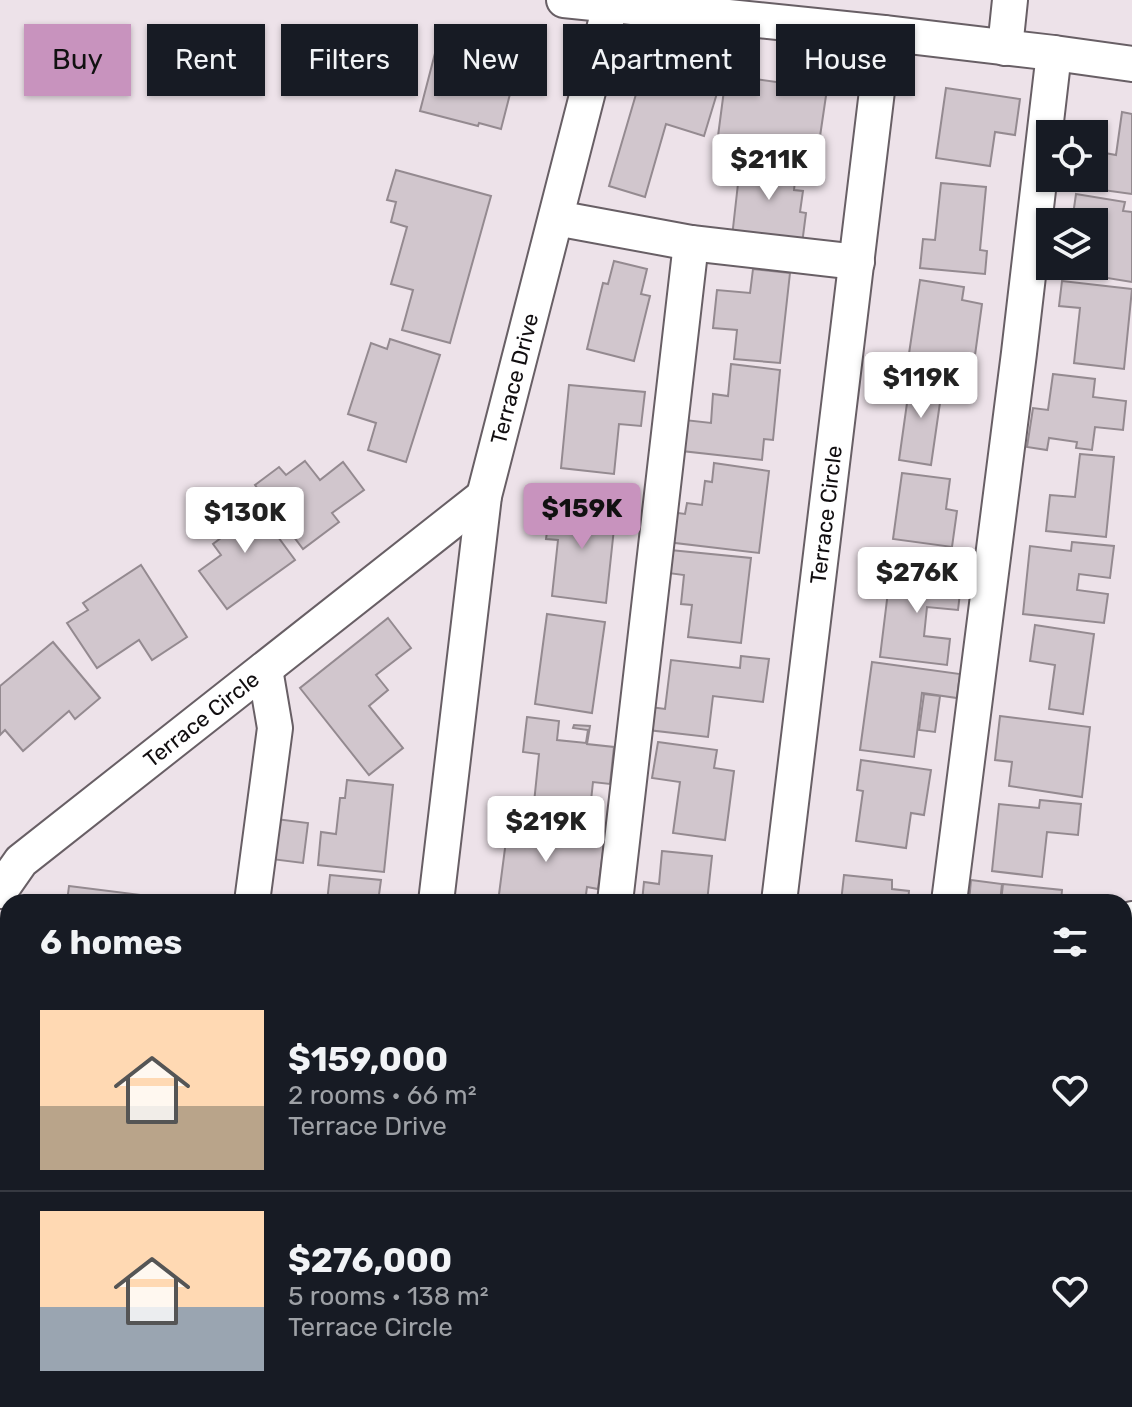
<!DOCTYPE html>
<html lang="en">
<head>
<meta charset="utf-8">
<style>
  body { margin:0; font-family:Rubik,sans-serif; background:#20242c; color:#f1f3f6; height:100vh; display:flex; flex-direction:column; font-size:30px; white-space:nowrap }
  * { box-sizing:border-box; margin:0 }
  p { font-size:26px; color:#9ea1a6 }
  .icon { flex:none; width:44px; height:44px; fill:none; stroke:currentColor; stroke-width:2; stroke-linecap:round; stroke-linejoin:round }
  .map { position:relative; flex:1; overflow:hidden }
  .panel { position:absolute; left:0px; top:894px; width:1132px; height:514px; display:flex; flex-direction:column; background:#171b24; border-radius:24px 24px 0 0; box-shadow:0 2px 6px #0004 }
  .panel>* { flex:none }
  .hud { position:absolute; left:24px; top:24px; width:1084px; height:72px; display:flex; gap:16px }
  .fabs { position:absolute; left:1036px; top:120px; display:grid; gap:16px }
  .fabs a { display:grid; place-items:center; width:72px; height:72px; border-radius:0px; background:#171b24; box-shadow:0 2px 6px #0004; font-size:40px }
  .price { position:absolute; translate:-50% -68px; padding:0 18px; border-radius:8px; background:#fff; color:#222; font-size:26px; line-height:52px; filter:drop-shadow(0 2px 4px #0008) }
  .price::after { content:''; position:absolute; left:50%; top:48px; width:24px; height:18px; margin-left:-12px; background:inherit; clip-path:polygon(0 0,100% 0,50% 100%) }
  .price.current { background:#c893be; color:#111 }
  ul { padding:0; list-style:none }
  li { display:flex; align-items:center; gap:24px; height:200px; padding:0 40px }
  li+li { border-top:2px solid #363941 }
  li span { display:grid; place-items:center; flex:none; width:224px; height:160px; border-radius:0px; color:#555 }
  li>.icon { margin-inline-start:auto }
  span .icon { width:96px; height:96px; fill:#fffc; stroke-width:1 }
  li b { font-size:34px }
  h2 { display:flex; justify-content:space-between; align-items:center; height:96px; padding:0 40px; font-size:34px }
  .pill { padding:0 28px; border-radius:0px; background:#171b24; box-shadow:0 2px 6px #0004; font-size:28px; line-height:72px }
  .pill.current { background:#c893be; color:#111 }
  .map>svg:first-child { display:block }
  .building { fill:#d1c6cd; stroke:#948a90; stroke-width:2 }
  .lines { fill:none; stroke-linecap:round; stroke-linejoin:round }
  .minor-casing { stroke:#685f65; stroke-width:38 }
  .minor { stroke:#fff; stroke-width:34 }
  .labels { text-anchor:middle; stroke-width:8; stroke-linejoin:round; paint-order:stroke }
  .street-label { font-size:22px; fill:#110e10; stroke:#fff }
</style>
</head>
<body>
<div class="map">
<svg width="1132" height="1407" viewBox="0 0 1132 1407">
  <rect width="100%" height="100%" fill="#ede2e9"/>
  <g class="building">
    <path d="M440,34L520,55L501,129L479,123L478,126L420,111Z"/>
    <path d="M655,72L718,90L704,136L666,124L645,197L609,186L639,84L651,88Z"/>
    <path d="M726,75L827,89L818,150L718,136Z"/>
    <path d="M946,88L1020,99L1015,135L995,132L990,166L936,158Z"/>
    <path d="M1122,112L1132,114V194L1088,188L1090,178H1094V151L1116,155Z"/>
    <path d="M741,157L797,163L794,190L803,191L800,212L806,213L802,244L732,237Z"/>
    <path d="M396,170L491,196L450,343L402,330L413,290L391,284L407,227L391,222L396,202L387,200Z"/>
    <path d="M941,183L986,187L980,250L987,251L985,274L920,268L923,239L935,240Z"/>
    <path d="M1076,194L1125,202L1123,211L1132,212V282L1064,271L1065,266H1094V222H1072Z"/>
    <path d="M614,261L647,269L641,294L650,296L634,361L587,349L603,283L608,284Z"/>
    <path d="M753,269L790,273L780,363L734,359L737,330L713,328L717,290L750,293Z"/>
    <path d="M920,280L964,287L962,300L982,304L972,377L907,367Z"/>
    <path d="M1062,281L1132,289L1124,369L1074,363L1080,308L1059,306Z"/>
    <path d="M390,339L440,355L406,462L368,450L376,423L348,414L371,343L387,349Z"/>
    <path d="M731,364L780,370L773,440L764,439L762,460L682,451L685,420L711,423L713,394L728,396Z"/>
    <path d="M1053,374L1095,379L1093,397L1126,401L1123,430L1095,427L1092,450L1076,448L1077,442L1049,438L1047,450L1027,447L1033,408L1048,410Z"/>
    <path d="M907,377L943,382L931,465L899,460L908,396L904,395Z"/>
    <path d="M569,385L645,392L641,426L619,424L614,474L561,468Z"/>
    <path d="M1080,454L1114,457L1106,537L1046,531L1050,495L1075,497Z"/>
    <path d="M305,461L320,480L343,462L364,490L332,513L339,522L303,549L255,485L279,467L286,475Z"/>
    <path d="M714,463L769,471L759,553L667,542L670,512L685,514L687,503L702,505L705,481L712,482Z"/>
    <path d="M902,473L950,479L946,509L957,511L952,547L893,539Z"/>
    <path d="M235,495L248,513L256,507L295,560L227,609L199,571L221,555L213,544L234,528L219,507Z"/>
    <path d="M551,503L616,510L606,603L552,596L558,540L546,539Z"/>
    <path d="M1072,542L1114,546L1110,578L1079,574L1077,590L1108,594L1104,623L1023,614L1030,546L1071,551Z"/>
    <path d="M670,550L751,558L741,643L688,637L692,605L681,604L684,575L668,573Z"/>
    <path d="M141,565L187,637L152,660L139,640L97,668L67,623L88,610L83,603Z"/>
    <path d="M891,567L962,576L958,610L927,607L924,636L950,639L947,665L880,657Z"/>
    <path d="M547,614L605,622L592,713L535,704Z"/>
    <path d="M388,618L411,648L376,675L388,690L369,706L403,748L369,775L300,688Z"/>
    <path d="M1035,625L1094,634L1083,714L1049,709L1055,665L1030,661Z"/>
    <path d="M53,642L100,698L75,719L69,711L23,751L5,730L0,735V686Z"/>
    <path d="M741,656L769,659L763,702L713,696L708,737L648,730L650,707L665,709L671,660L740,668Z"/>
    <path d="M872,662L960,674L957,698L922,693L914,757L860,750Z"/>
    <path d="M924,694L940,696L935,732L919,730Z"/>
    <path d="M1000,716L1090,727L1082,797L1009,786L1012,762L995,760Z"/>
    <path d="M527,717L559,721L557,740L586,743L588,730L573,728L574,725L590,726L587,744L614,747L610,784L593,782L590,810L534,803L539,754L523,752Z"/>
    <path d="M658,742L717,750L714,768L734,771L725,840L673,833L680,782L652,778Z"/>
    <path d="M861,760L931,770L924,815L911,813L906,848L856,841L863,791L857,790Z"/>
    <path d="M347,780L393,785L384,872L318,865L321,832L336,834L340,798H345Z"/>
    <path d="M1040,800L1081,804L1078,835L1047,832L1042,877L992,871L999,804L1039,808Z"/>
    <path d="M510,810L546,815L543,836L604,844L598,889L587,887L585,902H498Z"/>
    <path d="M276,819L308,823L303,863L271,859Z"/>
    <path d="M662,851L712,856L707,902H642L644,882L659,884Z"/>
    <path d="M330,875L381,880L378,902H327Z"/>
    <path d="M844,875L892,880V889L909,891L908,902H841Z"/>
    <path d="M971,880L1002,884L1000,902H969Z"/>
    <path d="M1003,884L1062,890L1061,902H1001Z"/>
    <path d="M69,886L165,898L164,902H67Z"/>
    <path d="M1132,1315V1349L1128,1348Z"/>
    <path d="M108,1400H191L199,1404L201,1400H217L231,1407H105Z"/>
    <path d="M304,1400H339L341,1407H307Z"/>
    <path d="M572,1400H604L603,1407H571Z"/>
    <path d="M621,1400H651L650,1407H620Z"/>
    <path d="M687,1400H698L699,1407H691Z"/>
    <path d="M718,1400H760V1402L718,1406Z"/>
    <path d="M782,1400H820L824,1407H786Z"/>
    <path d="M947,1400H1009L1008,1407H946Z"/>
  </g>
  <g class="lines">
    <g class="minor-casing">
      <g id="minor">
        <path d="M564,0L884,33L1054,53L1132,64"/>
        <path d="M1005,48L1010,0"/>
        <path d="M556,218L691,243L857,262"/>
        <path id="s1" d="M0,891L21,861L484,496"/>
        <path d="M252,902L275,728L265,669"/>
        <path id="s2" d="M436,902L484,496L610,6"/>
        <path d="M615,902L691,243"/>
        <path id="s3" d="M779,902L884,33"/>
        <path d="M949,902L1019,353L1054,53"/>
        <path d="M1124,985L1132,919"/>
        <path d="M1124,1032L1132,1033"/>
        <path d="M0,1033L8,1053"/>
        <path d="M549,1407L550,1400"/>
        <path d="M885,1407L886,1400"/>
        <path d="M1070,1407L1071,1400"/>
      </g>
    </g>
    <use href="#minor" class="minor"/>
  </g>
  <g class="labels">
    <g class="street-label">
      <text dy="8" stroke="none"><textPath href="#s2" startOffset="530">Terrace Drive</textPath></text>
      <text dy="8" stroke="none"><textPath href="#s3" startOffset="390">Terrace Circle</textPath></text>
      <text dy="8" stroke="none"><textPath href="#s1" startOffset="266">Terrace Circle</textPath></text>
    </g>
  </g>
</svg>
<div class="fabs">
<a><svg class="icon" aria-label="locate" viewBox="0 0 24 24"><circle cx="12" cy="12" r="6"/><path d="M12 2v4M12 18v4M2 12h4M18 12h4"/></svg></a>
<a><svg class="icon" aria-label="layers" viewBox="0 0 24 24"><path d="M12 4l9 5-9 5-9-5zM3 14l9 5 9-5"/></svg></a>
</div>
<b class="price" style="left:769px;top:202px">$211K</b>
<b class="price" style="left:921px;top:420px">$119K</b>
<b class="price current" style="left:582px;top:551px">$159K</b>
<b class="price" style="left:245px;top:555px">$130K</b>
<b class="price" style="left:917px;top:615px">$276K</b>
<b class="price" style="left:546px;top:864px">$219K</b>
<div class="hud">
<a class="pill current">Buy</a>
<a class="pill">Rent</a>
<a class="pill">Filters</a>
<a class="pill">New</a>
<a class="pill">Apartment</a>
<a class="pill">House</a>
</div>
<section class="panel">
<h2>6 homes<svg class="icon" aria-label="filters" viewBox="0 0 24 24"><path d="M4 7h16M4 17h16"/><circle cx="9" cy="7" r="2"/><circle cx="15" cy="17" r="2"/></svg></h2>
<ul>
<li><span style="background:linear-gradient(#ffd9b3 60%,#b9a48a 0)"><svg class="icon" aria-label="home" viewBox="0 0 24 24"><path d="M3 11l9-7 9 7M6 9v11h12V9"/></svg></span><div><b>$159,000</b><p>2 rooms · 66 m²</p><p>Terrace Drive</p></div><svg class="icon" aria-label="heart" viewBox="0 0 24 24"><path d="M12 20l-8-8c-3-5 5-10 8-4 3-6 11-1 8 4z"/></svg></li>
<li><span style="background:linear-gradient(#ffd9b3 60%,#9aa5b1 0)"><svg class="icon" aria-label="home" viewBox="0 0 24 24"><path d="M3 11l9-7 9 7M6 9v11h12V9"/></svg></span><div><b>$276,000</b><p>5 rooms · 138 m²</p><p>Terrace Circle</p></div><svg class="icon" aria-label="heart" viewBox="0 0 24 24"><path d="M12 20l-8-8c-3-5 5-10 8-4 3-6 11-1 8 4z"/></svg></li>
</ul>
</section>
</div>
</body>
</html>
